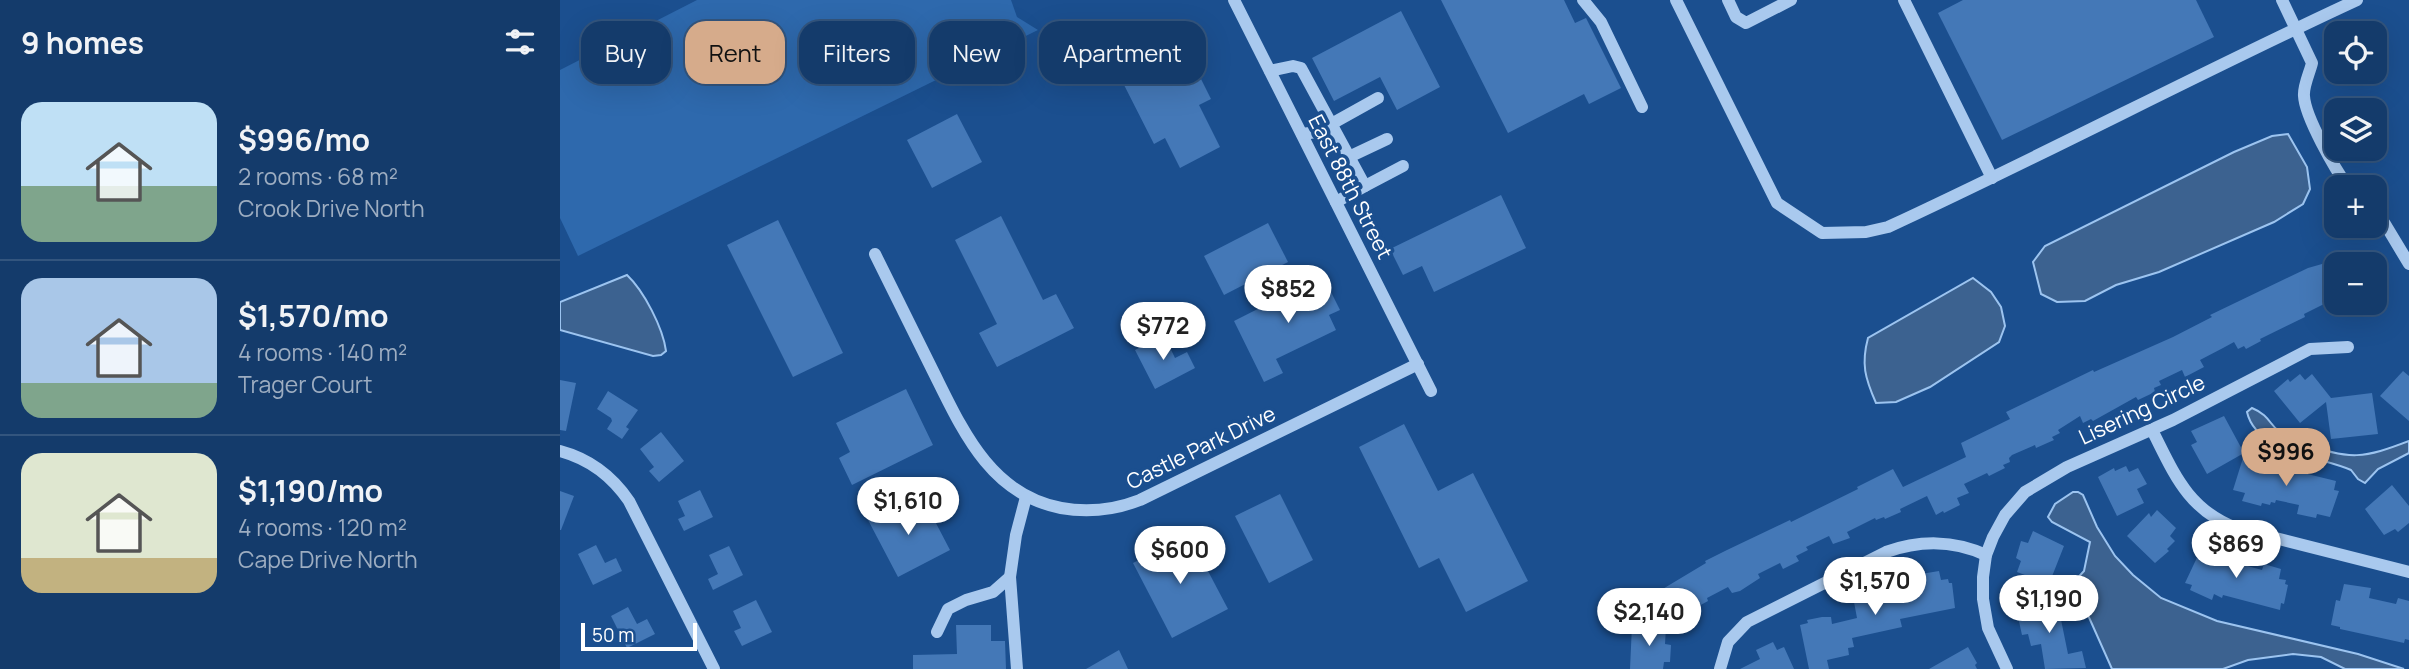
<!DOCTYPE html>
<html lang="en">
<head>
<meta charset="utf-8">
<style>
  body { margin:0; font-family:Manrope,sans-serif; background:#214673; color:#f1f3f6; height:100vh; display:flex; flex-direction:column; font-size:26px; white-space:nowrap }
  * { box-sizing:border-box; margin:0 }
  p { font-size:23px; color:#9dadc1 }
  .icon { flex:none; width:38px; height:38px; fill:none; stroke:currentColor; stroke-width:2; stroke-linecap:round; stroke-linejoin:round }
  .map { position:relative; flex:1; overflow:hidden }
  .sheet { display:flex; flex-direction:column; background:#143b6b; width:560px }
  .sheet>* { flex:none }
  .hud { position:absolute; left:21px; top:21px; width:665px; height:63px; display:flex; gap:14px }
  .controls { position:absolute; left:1764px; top:21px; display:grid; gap:14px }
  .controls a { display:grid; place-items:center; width:63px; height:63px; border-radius:14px; background:#143b6b; box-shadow:0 7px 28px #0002,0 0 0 2px #33557e; font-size:35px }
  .scale { position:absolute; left:21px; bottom:18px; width:116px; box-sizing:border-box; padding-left:7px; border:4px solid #fff; border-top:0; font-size:19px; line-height:24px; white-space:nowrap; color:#fff; -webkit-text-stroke:5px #1b4f8f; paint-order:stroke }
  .price { position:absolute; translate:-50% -60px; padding:0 16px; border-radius:24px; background:#fff; color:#222; font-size:23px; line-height:46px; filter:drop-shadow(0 2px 4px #0008) }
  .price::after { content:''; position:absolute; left:50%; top:42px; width:21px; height:16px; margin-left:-10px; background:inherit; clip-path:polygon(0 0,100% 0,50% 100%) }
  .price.current { background:#d6ab8b; color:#111 }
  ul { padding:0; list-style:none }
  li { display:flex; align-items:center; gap:21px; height:175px; padding:0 21px }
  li+li { border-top:2px solid #33557e }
  li span { display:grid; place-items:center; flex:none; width:196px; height:140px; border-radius:21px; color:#555 }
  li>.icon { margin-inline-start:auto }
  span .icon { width:84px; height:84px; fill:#fffc; stroke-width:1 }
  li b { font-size:30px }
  h2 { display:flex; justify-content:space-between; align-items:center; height:84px; padding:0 21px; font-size:30px }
  .chip { padding:0 24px; border-radius:21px; background:#143b6b; box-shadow:0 7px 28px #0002,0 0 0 2px #33557e; font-size:24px; line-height:63px }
  .chip.current { background:#d6ab8b; color:#111 }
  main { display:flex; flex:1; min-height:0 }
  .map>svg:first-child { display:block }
  .green { fill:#2e69ad }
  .water { fill:#3c6290; stroke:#9cc4f0; stroke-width:2 }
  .building { fill:#4478b7 }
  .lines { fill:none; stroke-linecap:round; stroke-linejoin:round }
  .minor { stroke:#a9c9ee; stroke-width:12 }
  .labels { text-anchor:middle; stroke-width:7; stroke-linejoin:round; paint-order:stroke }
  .street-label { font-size:21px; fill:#fff; stroke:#1b4f8f }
</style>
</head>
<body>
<main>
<section class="sheet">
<h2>9 homes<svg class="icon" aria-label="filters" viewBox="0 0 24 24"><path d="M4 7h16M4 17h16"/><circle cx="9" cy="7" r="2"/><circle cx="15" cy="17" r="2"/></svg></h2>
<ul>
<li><span style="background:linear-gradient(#bfe0f5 60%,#7fa58c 0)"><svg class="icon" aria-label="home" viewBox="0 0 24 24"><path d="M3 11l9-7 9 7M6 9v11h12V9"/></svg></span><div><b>$996/mo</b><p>2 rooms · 68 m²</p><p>Crook Drive North</p></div></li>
<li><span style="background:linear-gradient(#a9c7e8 75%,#7fa58c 0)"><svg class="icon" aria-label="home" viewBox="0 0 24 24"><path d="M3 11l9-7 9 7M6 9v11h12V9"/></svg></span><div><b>$1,570/mo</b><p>4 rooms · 140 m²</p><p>Trager Court</p></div></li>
<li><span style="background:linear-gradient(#dfe7d0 75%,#c2b280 0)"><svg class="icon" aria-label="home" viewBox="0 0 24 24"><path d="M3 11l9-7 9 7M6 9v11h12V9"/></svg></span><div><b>$1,190/mo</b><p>4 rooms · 120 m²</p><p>Cape Drive North</p></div></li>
</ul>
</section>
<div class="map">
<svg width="1849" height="669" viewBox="0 0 1849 669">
  <rect width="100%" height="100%" fill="#1b4f8f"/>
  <path class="green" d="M137,0H451L457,17L478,30L18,256L0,218V70Z"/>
  <g class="water">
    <path d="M1728,134L1747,167L1750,189L1743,204L1714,222L1599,272L1556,285L1525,301L1497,302L1481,294L1473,262L1485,246L1674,152L1712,136Z"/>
    <path d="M67,275C84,291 103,328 106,351L101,355L93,356L0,330V302Z"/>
    <path d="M1413,278L1431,292L1441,307L1445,326L1439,342L1370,387L1336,402L1316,403C1305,378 1301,364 1308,338Z"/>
    <path d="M1692,408C1711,416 1708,424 1720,432C1727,437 1736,440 1744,443C1789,461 1805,458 1849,441V453L1818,469L1805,483L1798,479L1791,470C1759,456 1696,452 1687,412Z"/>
    <path d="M1513,492H1518L1523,495L1537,527L1555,556L1573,575L1601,598L1657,621L1798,654L1844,669H1785L1761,657L1733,654L1688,660L1663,669H1552L1515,586V581L1524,571L1530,542L1492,522L1488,517L1495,504Z"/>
  </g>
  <g class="building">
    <path d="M881,0H1004L1015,23L1026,18L1061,88L1029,104L1024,94L948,133Z"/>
    <path d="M1403,0H1636L1654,37L1442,140L1378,13Z"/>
    <path d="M841,11L880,87L837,110L820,77L774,101L752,58Z"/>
    <path d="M612,53L618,65L631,59L651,99L639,105L660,147L620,168L605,138L594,144L561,79Z"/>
    <path d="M397,114L422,162L372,188L347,140Z"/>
    <path d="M941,195L966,248L874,292L862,266L843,275L830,249Z"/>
    <path d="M441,216L483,300L496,294L514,328L437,367L419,333L437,324L395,240Z"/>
    <path d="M218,220L283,353L233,377L167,245Z"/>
    <path d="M708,223L728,262L664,295L644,256Z"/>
    <path d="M1776,260V298L1744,314L1745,317L1700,339L1701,341L1686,349L1684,346L1678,349L1674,342L1663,348L1640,360L1644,367L1625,377L1622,370L1599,381L1601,385L1594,388L1595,392L1578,400L1576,397L1533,421L1531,419L1523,423L1520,416L1498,430L1500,433L1492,437L1494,440L1476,448L1475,445L1452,455L1449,458L1450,462L1443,465L1445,468L1429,476L1427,473L1404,484L1409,493L1397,498L1400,505L1384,513L1383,511L1376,515L1367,496L1340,509L1341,512L1325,519L1324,517L1316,520L1315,518L1287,532L1290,538L1273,544L1269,536L1246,547L1248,550L1236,556L1239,561L1223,569L1220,563L1198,574L1200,578L1180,591L1172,593L1168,587L1147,598L1148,601L1137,607L1140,612L1125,622L1122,617L1108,625L1096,604L1101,601L1096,593L1146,563L1145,561L1167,550L1230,520L1231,522L1298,489L1297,487L1333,469L1343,487L1406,457L1401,443L1450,419L1446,412L1533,370L1534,372L1613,337L1652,317L1650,315L1748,268Z"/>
    <path d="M763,276L780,310L769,315L776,330L716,359L723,373L704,382L674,321Z"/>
    <path d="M604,335L615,358L627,352L635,368L595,389L575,350Z"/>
    <path d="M1843,371L1849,376V421L1820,396Z"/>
    <path d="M1740,374L1745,380L1752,374L1771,398L1812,393L1818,434L1771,439L1766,402L1740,423L1714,391L1728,379L1730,382Z"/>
    <path d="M0,380L16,383L6,431L0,430Z"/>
    <path d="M346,389L373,445L292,485L279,458L290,452L276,423Z"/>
    <path d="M48,391L78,410L66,427L69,429L62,439L47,429L52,421L51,418L37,409Z"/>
    <path d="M1664,416L1684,453L1647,474L1631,445L1637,442L1631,431Z"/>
    <path d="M844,424L878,491L913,473L968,581L906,612L879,558L859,568L799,447Z"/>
    <path d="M101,432L124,461L99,482L89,471L94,467L80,449Z"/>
    <path d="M1683,458L1776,481L1774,490L1779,491L1770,517L1757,514L1756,518L1737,514L1739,505L1716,500L1715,503L1711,502L1710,505L1702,503L1701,506L1682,501L1685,493L1673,490Z"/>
    <path d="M1566,466L1569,472L1578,468L1587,484L1577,489L1584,503L1557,516L1538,477L1554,468L1555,471Z"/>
    <path d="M1832,485L1849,506V523L1838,532L1835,529L1824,535L1805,509Z"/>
    <path d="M140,490L153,517L124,531L118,519L125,516L118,501Z"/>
    <path d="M0,491L14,496L1,530H0Z"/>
    <path d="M720,494L753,560L709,583L675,516Z"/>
    <path d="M341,500L349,516L367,506L390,550L338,577L307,518Z"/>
    <path d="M1597,510L1616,528L1610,536L1615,541L1607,549L1609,551L1595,563L1567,536L1589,513L1591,517Z"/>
    <path d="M1473,531L1504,546L1489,584L1457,572L1461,561L1456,558L1461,541L1468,543Z"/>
    <path d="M629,535L668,609L612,638L573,563Z"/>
    <path d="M36,545L45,563L56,558L62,571L33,585L18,554Z"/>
    <path d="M169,546L183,575L153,590L148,579L158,574L149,555Z"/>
    <path d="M1642,547L1650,550L1651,547L1668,553L1666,556L1674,559L1673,562L1702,570L1704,564L1721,569L1719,579L1726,580L1725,584L1728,585L1724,604L1721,603L1720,610L1663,595L1662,598L1654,594L1652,600L1630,590L1632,585L1625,583Z"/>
    <path d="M1379,571L1381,580L1388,579L1389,583H1392L1395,608L1340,619L1342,627L1292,638L1294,647L1288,648L1289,655L1267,660L1269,669H1249L1240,625L1248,623L1247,620L1262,617H1271L1272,624L1297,618L1294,602L1306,599L1305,592L1350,585V582L1362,580L1361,574Z"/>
    <path d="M1784,584L1811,588L1809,598L1836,604L1838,598L1849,601V640L1845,639L1844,643L1780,629V627L1771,625L1776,600L1780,601Z"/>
    <path d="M1484,599L1483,602L1497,600L1508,654L1522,651L1526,668L1485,669L1481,644L1471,646L1468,634L1462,635L1458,617L1465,616L1462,604Z"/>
    <path d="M196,600L212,632L182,646L174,631L181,628L173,611Z"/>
    <path d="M68,607L77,624L87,619L95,634L67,648L51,616Z"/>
    <path d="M396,625H431V641H445L446,669H353V655L397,654Z"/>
    <path d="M1072,625L1106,627L1105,644L1111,645L1110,662H1104L1103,669H1070Z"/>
    <path d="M1213,642L1217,650L1224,647L1234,669H1180L1200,659L1196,650Z"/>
    <path d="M1408,647L1417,663L1415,665L1417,669H1369Z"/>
    <path d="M559,650L568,669H526Z"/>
  </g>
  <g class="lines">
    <g class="minor">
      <path d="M674,0L871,391"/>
      <path d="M1023,0L1041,22L1082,107"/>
      <path d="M1116,0L1217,203L1262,233L1306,232L1328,227C1486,154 1639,73 1797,0"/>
      <path d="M1168,0L1176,17L1186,23L1231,0"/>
      <path d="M1344,0L1432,178"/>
      <path d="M1722,0L1752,63C1750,72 1743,86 1744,96C1745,117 1775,169 1788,187"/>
      <path d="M710,71L733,66L741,68L805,186L776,202"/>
      <path d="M742,134L757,132L818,98"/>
      <path d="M791,156L827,139"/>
      <path d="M805,186L843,166"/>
      <path d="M1815,216L1825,224L1849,264"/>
      <path d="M315,254C334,293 353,331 372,369C402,429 429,494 501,508C528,513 554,510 580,500L858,364"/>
      <path d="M1592,430C1614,473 1627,509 1676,528L1849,572"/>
      <path d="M0,451C30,459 52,476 69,501L154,669"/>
      <path d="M377,632L388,609L406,600L433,592L450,577"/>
      <path d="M457,669L450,577L456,535L466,497"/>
      <path d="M1160,669L1168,642L1187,622L1326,552C1359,540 1394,540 1426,555"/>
      <path d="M1447,669L1428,628L1423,599V577L1426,555L1433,537L1445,515L1465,492L1507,467L1613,420L1750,349L1788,347"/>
    </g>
  </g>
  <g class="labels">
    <g class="street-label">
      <text transform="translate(790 187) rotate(63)" y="7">East 88th Street</text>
      <text transform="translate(1582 410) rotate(-25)" y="7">Lisering Circle</text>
      <text transform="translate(641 448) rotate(-26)" y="7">Castle Park Drive</text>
    </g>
  </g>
</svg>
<div class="controls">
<a><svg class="icon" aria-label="locate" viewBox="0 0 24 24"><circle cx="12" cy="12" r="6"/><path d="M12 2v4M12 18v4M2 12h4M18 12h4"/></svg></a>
<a><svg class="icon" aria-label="layers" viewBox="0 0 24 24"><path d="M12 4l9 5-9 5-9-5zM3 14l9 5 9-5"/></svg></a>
<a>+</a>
<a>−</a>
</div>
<div class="scale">50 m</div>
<b class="price" style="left:728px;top:325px">$852</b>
<b class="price" style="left:603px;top:362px">$772</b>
<b class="price current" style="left:1726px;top:488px">$996</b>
<b class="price" style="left:348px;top:537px">$1,610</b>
<b class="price" style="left:1676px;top:580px">$869</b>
<b class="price" style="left:620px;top:586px">$600</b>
<b class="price" style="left:1315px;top:617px">$1,570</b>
<b class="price" style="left:1489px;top:635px">$1,190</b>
<b class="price" style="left:1089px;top:648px">$2,140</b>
<div class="hud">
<a class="chip">Buy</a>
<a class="chip current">Rent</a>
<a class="chip">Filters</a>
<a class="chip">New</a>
<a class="chip">Apartment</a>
</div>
</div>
</main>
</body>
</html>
